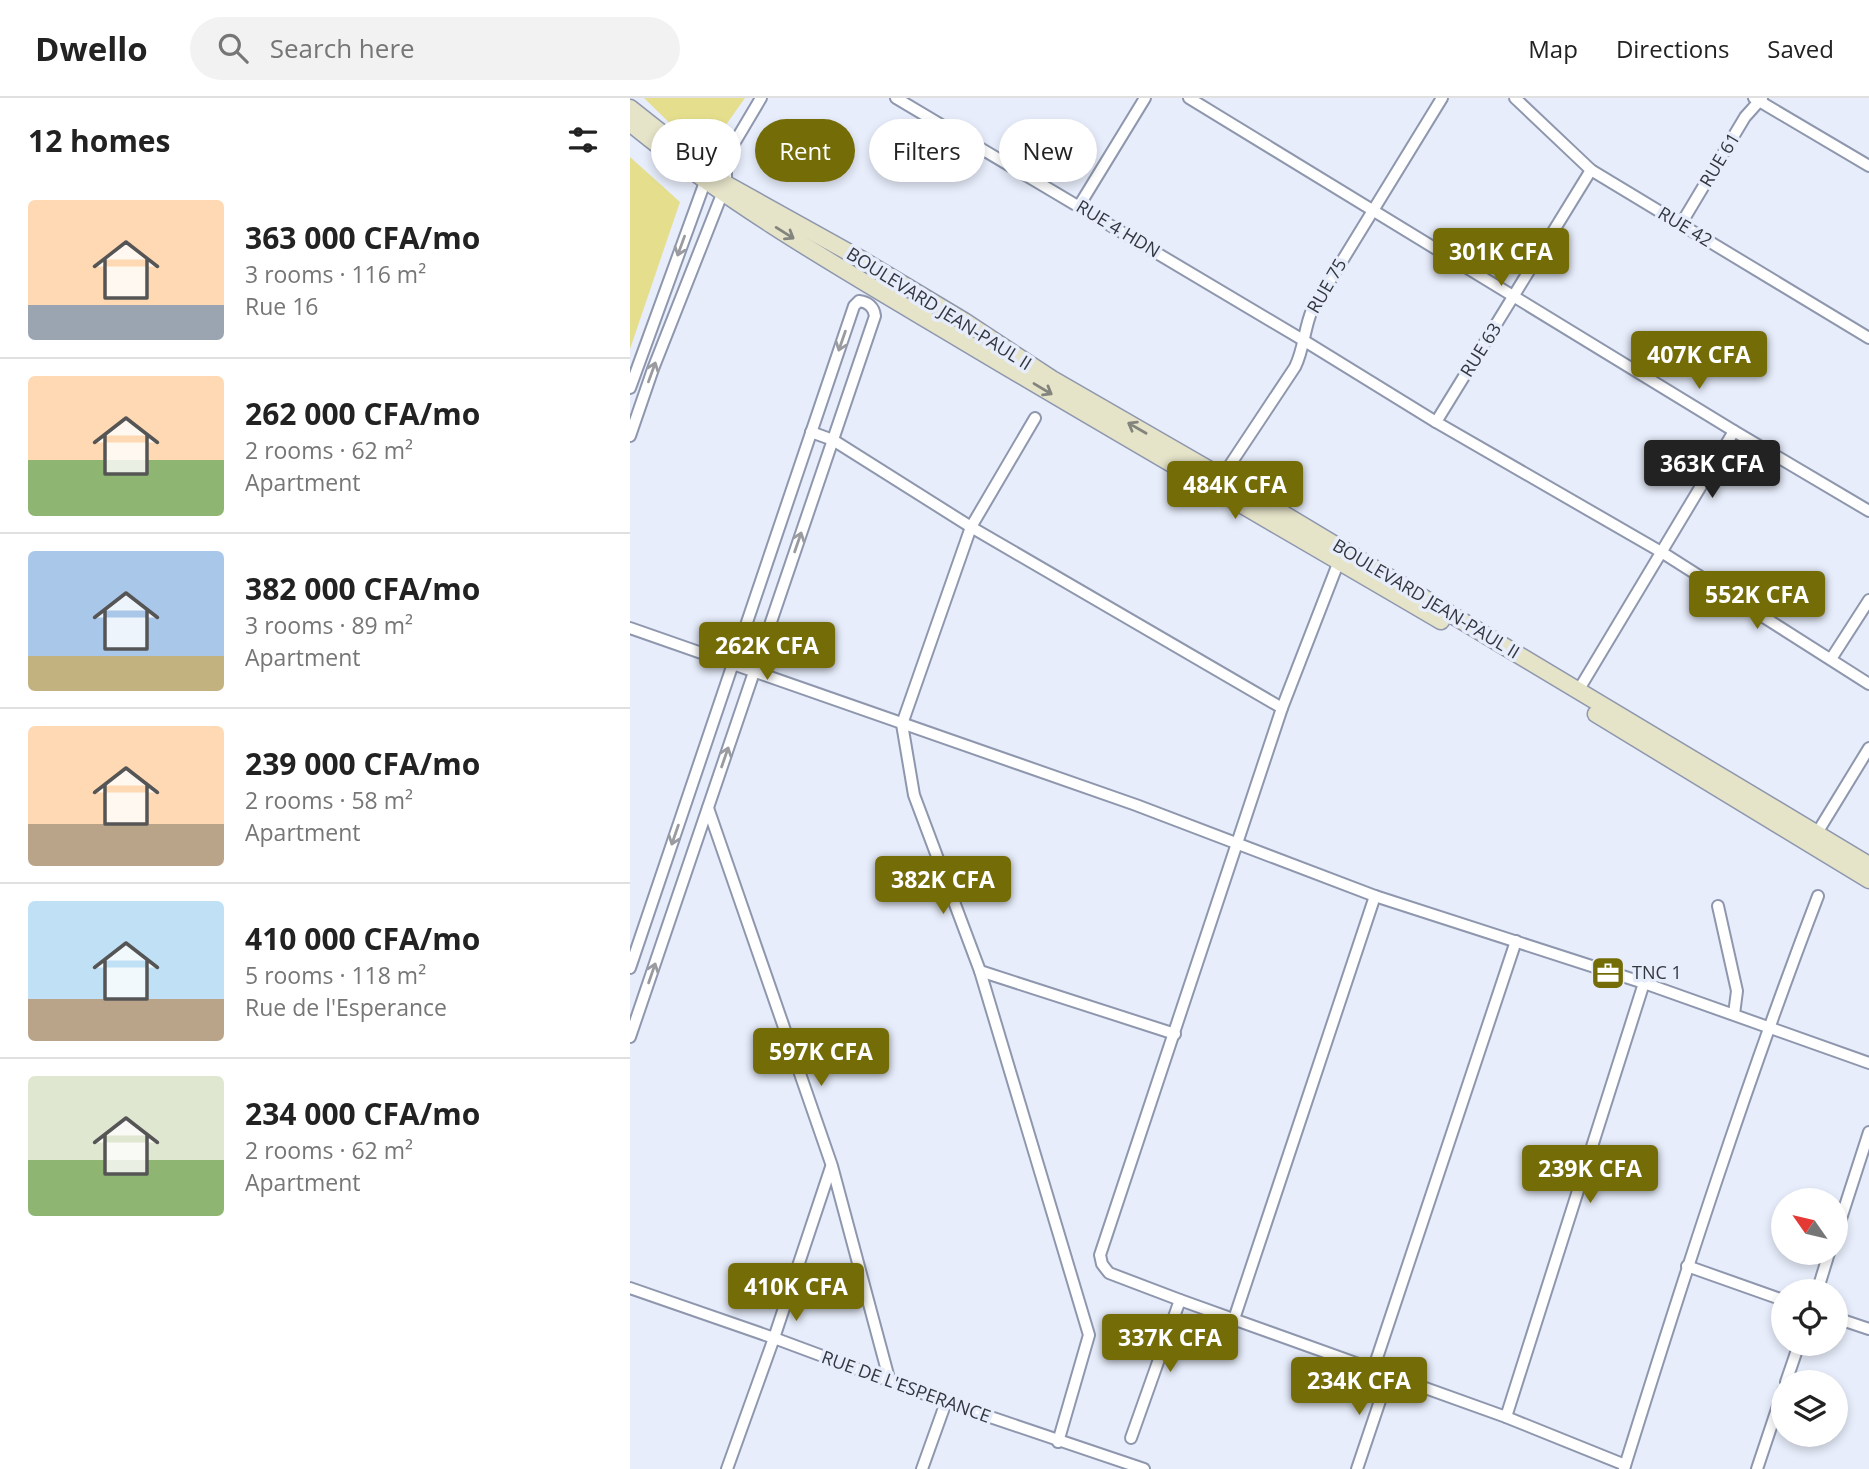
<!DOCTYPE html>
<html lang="en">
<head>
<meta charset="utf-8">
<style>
  body { margin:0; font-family:"Open Sans",sans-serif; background:#f2f2f2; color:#222; height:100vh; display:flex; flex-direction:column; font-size:26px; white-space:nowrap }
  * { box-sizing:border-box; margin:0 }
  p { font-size:23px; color:#767676 }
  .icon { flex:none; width:38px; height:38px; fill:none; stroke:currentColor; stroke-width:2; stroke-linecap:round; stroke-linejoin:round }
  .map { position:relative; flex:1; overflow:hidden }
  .drawer { display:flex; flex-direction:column; background:#fff; width:630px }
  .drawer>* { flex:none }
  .banner { position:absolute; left:21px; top:21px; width:665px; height:63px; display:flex; gap:14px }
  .needle { width:46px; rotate:304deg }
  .controls { position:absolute; left:1141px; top:1090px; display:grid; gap:14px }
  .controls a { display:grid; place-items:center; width:77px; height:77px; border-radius:50%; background:#fff; box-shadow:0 4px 10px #0003; font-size:35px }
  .price { position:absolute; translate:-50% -60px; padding:0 16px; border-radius:7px; background:#746c07; color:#fff; font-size:23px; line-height:46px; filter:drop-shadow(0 2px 4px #0008) }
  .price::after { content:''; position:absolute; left:50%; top:42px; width:21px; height:16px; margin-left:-10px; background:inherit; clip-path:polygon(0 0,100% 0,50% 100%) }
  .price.active { background:#222; color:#fff }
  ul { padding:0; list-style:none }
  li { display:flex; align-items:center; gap:21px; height:175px; padding:0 28px }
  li+li { border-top:2px solid #e0e0e0 }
  li span { display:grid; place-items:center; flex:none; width:196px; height:140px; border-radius:7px; color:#555 }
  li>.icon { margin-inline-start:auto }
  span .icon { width:84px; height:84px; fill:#fffc; stroke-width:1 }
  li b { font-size:30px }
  h2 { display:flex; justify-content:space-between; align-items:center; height:84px; padding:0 28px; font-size:30px }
  .chip { padding:0 24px; border-radius:32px; background:#fff; box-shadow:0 4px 10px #0003; font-size:24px; line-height:63px }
  .chip.active { background:#746c07; color:#fff }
  header { display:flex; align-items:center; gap:42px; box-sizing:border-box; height:98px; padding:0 35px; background:#fff; border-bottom:2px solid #e0e0e0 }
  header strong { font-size:33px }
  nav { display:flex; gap:38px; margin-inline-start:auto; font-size:24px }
  .search { width:490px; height:63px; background:#f2f2f2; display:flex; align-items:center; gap:18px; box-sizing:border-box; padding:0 24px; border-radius:38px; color:#767676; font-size:26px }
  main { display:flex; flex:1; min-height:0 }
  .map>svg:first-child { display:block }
  .green { fill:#e5df8d }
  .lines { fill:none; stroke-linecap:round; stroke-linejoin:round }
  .street-casing { stroke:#8e97ad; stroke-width:14 }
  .secondary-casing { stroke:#8e97ad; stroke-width:19 }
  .street { stroke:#fff; stroke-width:10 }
  .secondary { stroke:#e5e3c8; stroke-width:16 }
  .oneway { stroke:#83847d }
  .oneway2 { stroke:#999ba0 }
  .labels { text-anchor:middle; stroke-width:7; stroke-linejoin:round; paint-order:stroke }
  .street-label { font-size:18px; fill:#333740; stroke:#e7edfb }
  .poi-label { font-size:18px; fill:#333740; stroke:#e7edfb; text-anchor:start }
</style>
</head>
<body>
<header>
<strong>Dwello</strong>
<div class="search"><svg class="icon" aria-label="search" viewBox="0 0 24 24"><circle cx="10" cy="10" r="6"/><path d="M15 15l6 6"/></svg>Search here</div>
<nav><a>Map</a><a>Directions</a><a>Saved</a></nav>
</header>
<main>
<section class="drawer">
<h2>12 homes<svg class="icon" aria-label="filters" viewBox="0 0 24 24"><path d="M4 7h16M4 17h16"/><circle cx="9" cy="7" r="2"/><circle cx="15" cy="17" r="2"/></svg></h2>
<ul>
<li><span style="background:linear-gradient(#ffd9b3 75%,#9aa5b1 0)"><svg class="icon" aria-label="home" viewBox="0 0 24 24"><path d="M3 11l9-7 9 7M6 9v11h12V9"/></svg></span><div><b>363 000 CFA/mo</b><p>3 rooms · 116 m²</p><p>Rue 16</p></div></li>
<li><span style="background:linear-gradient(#ffd9b3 60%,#8fb573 0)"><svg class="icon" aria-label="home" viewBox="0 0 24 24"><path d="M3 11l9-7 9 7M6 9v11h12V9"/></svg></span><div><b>262 000 CFA/mo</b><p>2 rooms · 62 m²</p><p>Apartment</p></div></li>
<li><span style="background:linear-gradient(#a9c7e8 75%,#c2b280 0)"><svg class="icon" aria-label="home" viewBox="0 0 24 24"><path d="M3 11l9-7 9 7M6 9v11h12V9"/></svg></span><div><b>382 000 CFA/mo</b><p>3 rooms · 89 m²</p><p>Apartment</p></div></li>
<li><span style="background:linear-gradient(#ffd9b3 70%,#b9a48a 0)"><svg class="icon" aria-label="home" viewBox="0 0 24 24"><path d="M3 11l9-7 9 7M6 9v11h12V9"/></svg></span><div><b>239 000 CFA/mo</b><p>2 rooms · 58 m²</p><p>Apartment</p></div></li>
<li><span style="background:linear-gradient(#bfe0f5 70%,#b9a48a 0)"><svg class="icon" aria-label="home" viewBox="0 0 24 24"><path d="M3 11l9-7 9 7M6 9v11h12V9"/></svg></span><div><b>410 000 CFA/mo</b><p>5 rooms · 118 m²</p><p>Rue de l'Esperance</p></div></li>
<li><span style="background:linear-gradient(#dfe7d0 60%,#8fb573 0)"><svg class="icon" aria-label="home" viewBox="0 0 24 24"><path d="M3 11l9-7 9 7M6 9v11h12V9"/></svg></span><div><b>234 000 CFA/mo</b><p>2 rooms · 62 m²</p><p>Apartment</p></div></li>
</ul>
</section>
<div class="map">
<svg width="1239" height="1371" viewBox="0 0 1239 1371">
  <rect width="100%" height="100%" fill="#e7edfb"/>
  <g class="green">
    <path d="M14,0H115L81,48L50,35Z"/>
    <path d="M0,59L50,104L0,251Z"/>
  </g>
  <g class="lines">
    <g class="street-casing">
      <g id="street">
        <path d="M266,0L673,242L806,324L1033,455L1239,586"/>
        <path d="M559,0L1104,333L1239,413"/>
        <path d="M885,0L961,72L1239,240"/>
        <path d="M1124,0L1239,68"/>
        <path d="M449,108L515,0"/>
        <path d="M1051,126L1115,19L1132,0"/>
        <path d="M0,290L75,84L79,74L96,59L131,0"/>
        <path d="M405,320L341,429L272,626L284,697L350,873L459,1237L428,1344"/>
        <path d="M806,324L961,72"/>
        <path d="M181,334L203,342L341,429L652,610"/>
        <path d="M0,338L23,271L96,86V59"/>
        <path d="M592,379L665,269C674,251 674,231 682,212L812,0"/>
        <path d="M709,463L652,610L470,1157L472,1166L479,1175L550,1202L876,1319L995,1367"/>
        <path d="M0,530L506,707L745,798L1014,885L1239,965"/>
        <path d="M1201,561L1239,502"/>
        <path d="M948,593L1104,333"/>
        <path d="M78,710L202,1068L260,1284"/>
        <path d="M1187,735L1239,650"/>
        <path d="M1088,808L1107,893L1104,916"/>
        <path d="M0,870L224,208L229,203C238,204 244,209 245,218L0,939"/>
        <path d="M350,873L545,936"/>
        <path d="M1206,1136L1239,1034"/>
        <path d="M1057,1168L1153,1202"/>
        <path d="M0,1190L144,1240L316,1304L514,1371"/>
        <path d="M1187,1194L1199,1155"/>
        <path d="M1206,1220L1239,1231"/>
        <path d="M604,1221L745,798"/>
        <path d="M743,1272L886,843"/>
        <path d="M1156,1284L1169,1246"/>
        <path d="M876,1319L1014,885"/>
        <path d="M501,1340L550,1202"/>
        <path d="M97,1371L144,1240L201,1069"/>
        <path d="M292,1371L316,1304"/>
        <path d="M727,1371L759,1276"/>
        <path d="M994,1371C1054,1178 1116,986 1188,798"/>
        <path d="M1127,1371L1153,1293"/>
      </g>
    </g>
    <g class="secondary-casing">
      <g id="secondary">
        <path d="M0,10L96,86L229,160L334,223L422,281L592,379L1239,767"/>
        <path d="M0,25C100,107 212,171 323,237C485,334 649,428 811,523"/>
        <path d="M966,616L1239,782"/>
      </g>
    </g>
    <use href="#street" class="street"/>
    <use href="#secondary" class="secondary"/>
  </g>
  <defs><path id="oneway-shaft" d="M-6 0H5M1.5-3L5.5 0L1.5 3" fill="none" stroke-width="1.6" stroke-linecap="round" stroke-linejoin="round" transform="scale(1.75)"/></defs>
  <g class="oneway">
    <use href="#oneway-shaft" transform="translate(155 135) rotate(32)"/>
    <use href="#oneway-shaft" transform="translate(413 291) rotate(31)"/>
    <use href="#oneway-shaft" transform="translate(507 330) rotate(-150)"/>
  </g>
  <g class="oneway2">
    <use href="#oneway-shaft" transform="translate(51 148) rotate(110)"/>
    <use href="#oneway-shaft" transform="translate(212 243) rotate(109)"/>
    <use href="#oneway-shaft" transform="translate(22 274) rotate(-70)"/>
    <use href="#oneway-shaft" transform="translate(168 444) rotate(-71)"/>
    <use href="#oneway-shaft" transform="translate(95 659) rotate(-71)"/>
    <use href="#oneway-shaft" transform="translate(45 737) rotate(109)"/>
    <use href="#oneway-shaft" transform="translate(22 875) rotate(-71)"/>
  </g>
  <defs>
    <g id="office-square" transform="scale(1.75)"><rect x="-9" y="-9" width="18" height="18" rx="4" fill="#746c07" stroke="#e7edfb"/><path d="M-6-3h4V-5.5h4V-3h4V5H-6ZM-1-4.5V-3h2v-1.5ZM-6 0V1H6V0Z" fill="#fff"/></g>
  </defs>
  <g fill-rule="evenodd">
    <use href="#office-square" x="978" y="875"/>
  </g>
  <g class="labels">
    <g class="street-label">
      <text transform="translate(1090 62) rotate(-59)" y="6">RUE 61</text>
      <text transform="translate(1055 129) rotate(31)" y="6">RUE 42</text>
      <text transform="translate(488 131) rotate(31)" y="6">RUE 4 HDN</text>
      <text transform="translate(697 188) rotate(-60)" y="6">RUE 75</text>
      <text transform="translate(309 211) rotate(32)" y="6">BOULEVARD JEAN-PAUL II</text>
      <text transform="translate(851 252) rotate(-58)" y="6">RUE 63</text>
      <text transform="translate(796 501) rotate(31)" y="6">BOULEVARD JEAN-PAUL II</text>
      <text transform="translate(276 1289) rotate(20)" y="6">RUE DE L'ESPERANCE</text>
    </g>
    <g class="poi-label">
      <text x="1002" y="881">TNC 1</text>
    </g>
  </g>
</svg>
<div class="controls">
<a><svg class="needle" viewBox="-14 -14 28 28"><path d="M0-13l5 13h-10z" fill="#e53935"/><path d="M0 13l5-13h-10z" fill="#767676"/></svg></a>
<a><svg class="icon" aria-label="locate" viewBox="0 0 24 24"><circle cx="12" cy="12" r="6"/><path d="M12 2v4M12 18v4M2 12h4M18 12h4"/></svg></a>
<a><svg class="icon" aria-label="layers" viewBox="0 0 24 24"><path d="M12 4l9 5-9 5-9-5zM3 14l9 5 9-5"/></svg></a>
</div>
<b class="price" style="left:871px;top:190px">301K CFA</b>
<b class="price" style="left:1069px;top:293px">407K CFA</b>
<b class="price active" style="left:1082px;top:402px">363K CFA</b>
<b class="price" style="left:605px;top:423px">484K CFA</b>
<b class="price" style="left:1127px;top:533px">552K CFA</b>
<b class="price" style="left:137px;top:584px">262K CFA</b>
<b class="price" style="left:313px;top:818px">382K CFA</b>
<b class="price" style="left:191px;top:990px">597K CFA</b>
<b class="price" style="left:960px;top:1107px">239K CFA</b>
<b class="price" style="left:166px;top:1225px">410K CFA</b>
<b class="price" style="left:540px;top:1276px">337K CFA</b>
<b class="price" style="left:729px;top:1319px">234K CFA</b>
<div class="banner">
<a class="chip">Buy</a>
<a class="chip active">Rent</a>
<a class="chip">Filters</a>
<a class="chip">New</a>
</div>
</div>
</main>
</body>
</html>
